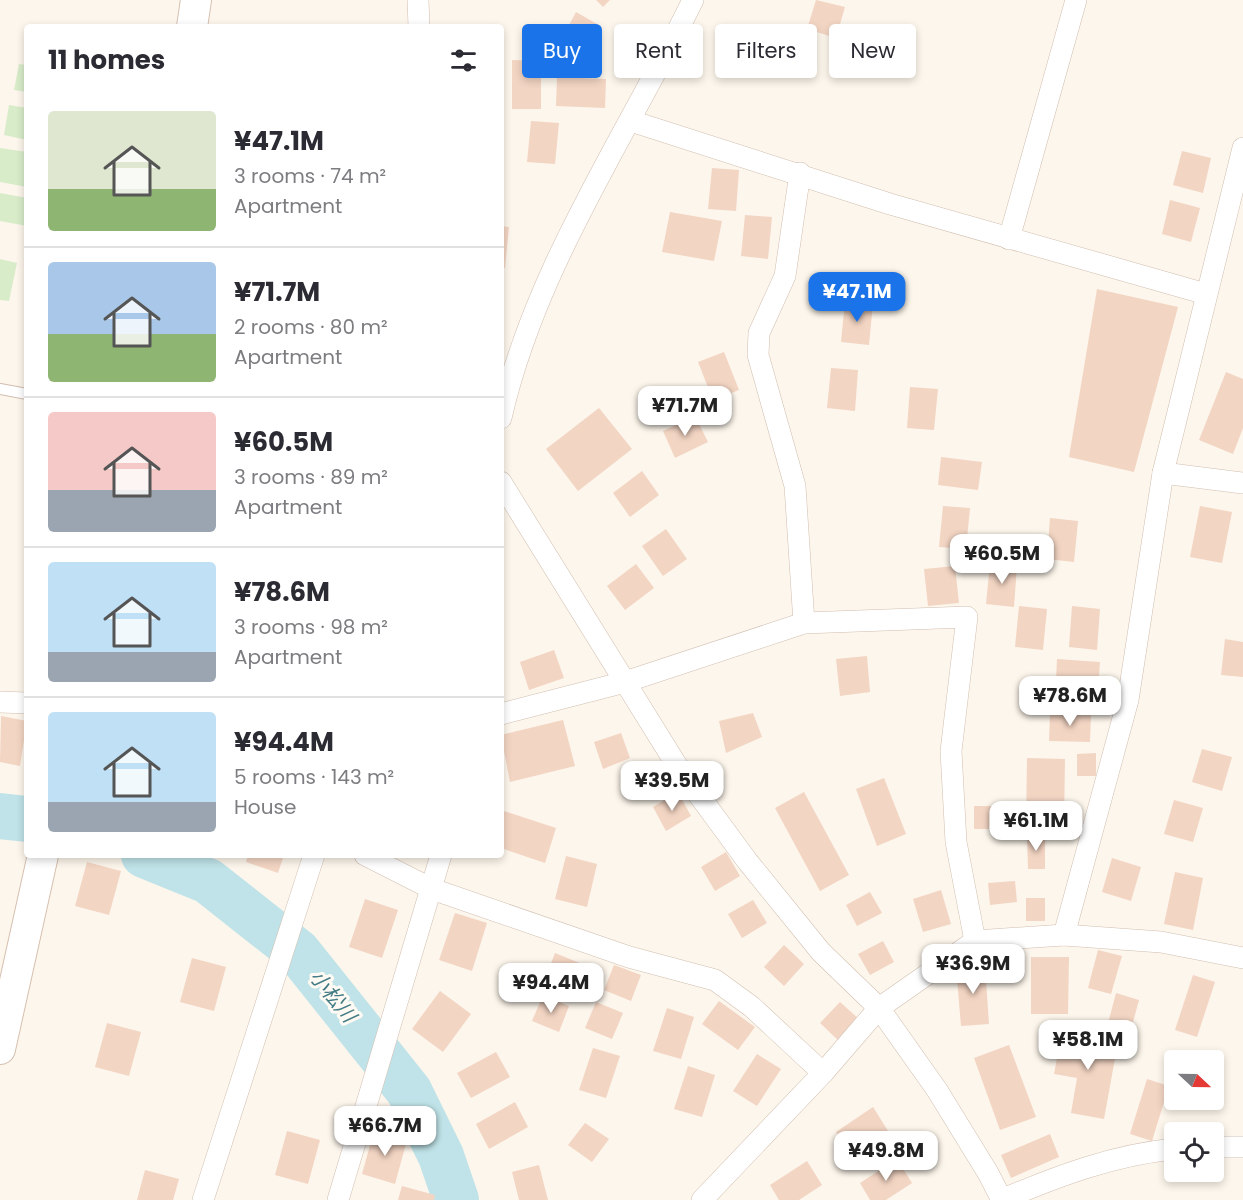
<!DOCTYPE html>
<html lang="en">
<head>
<meta charset="utf-8">
<style>
  body { margin:0; font-family:Poppins,"Noto Sans JP",sans-serif; background:#f7f7f7; color:#2b2b33; height:100vh; display:flex; flex-direction:column; font-size:22px; white-space:nowrap }
  * { box-sizing:border-box; margin:0 }
  p { font-size:20px; color:#7c7c81 }
  .icon { flex:none; width:33px; height:33px; fill:none; stroke:currentColor; stroke-width:2; stroke-linecap:round; stroke-linejoin:round }
  .map { position:relative; flex:1; overflow:hidden }
  .drawer { position:absolute; left:24px; top:24px; width:480px; height:834px; display:flex; flex-direction:column; background:#fff; border-radius:6px; box-shadow:0 3px 9px #0003 }
  .drawer>* { flex:none }
  .top-card { position:absolute; left:522px; top:24px; width:570px; height:54px; display:flex; gap:12px }
  .needle { width:39px; rotate:112deg }
  .fabs { position:absolute; left:1164px; top:1050px; display:grid; gap:12px }
  .fabs a { display:grid; place-items:center; width:60px; height:60px; border-radius:6px; background:#fff; box-shadow:0 3px 9px #0003; font-size:30px }
  .price { position:absolute; translate:-50% -51px; padding:0 14px; border-radius:12px; background:#fff; color:#222; font-size:20px; line-height:39px; filter:drop-shadow(0 2px 3px #0008) }
  .price::after { content:''; position:absolute; left:50%; top:36px; width:18px; height:14px; margin-left:-9px; background:inherit; clip-path:polygon(0 0,100% 0,50% 100%) }
  .price.selected { background:#1a73e8; color:#fff }
  ul { padding:0; list-style:none }
  li { display:flex; align-items:center; gap:18px; height:150px; padding:0 24px }
  li+li { border-top:2px solid #e1e1e2 }
  li span { display:grid; place-items:center; flex:none; width:168px; height:120px; border-radius:6px; color:#555 }
  li>.icon { margin-inline-start:auto }
  span .icon { width:72px; height:72px; fill:#fffc; stroke-width:1 }
  li b { font-size:26px }
  h2 { display:flex; justify-content:space-between; align-items:center; height:72px; padding:0 24px; font-size:26px }
  .chip { padding:0 21px; border-radius:6px; background:#fff; box-shadow:0 3px 9px #0003; font-size:21px; line-height:54px }
  .chip.selected { background:#1a73e8; color:#fff }
  .map>svg:first-child { display:block }
  .green { fill:#d8ecc9 }
  .lines { fill:none; stroke-linecap:round; stroke-linejoin:round }
  .river { stroke:#bfe3e8; stroke-width:46 }
  .building { fill:#f3d5c3 }
  .lane-casing { stroke:#d1beb0; stroke-width:12 }
  .street-casing { stroke:#d1beb0; stroke-width:22 }
  .secondary-casing { stroke:#d6c0b0; stroke-width:32 }
  .lane { stroke:#fff; stroke-width:10 }
  .street { stroke:#fff; stroke-width:21 }
  .secondary { stroke:#fff; stroke-width:30 }
  .labels { text-anchor:middle; stroke-width:6; stroke-linejoin:round; paint-order:stroke }
  .water-label { font-size:20px; font-style:italic; fill:#437c86; stroke:#fffaf3 }
</style>
</head>
<body>
<div class="map">
<svg width="1243" height="1200" viewBox="0 0 1243 1200">
  <rect width="100%" height="100%" fill="#fdf6ec"/>
  <g class="green">
    <path d="M19,64L27,65V92L14,90Z"/>
    <path d="M9,105L27,108V140L4,135Z"/>
    <path d="M0,148L27,152V187L0,182Z"/>
    <path d="M0,193L27,198V226L0,221Z"/>
    <path d="M0,259L17,263L9,301L0,300Z"/>
  </g>
  <g class="lines">
    <g class="river">
      <path d="M0,816L27,819"/>
      <path d="M144,855L208,881L298,952L409,1091L441,1156L456,1200"/>
    </g>
  </g>
  <g class="building">
    <path d="M596,0H610L603,7Z"/>
    <path d="M816,0L845,7L836,38L807,29Z"/>
    <path d="M576,12L597,24L581,55L559,44Z"/>
    <path d="M512,60L541,61V109H512Z"/>
    <path d="M557,77L606,79L605,108L556,106Z"/>
    <path d="M531,121L559,123L555,164L527,162Z"/>
    <path d="M1182,151L1211,158L1203,193L1173,185Z"/>
    <path d="M712,168L739,170L736,211L708,209Z"/>
    <path d="M1170,200L1200,208L1191,242L1162,234Z"/>
    <path d="M670,212L722,221L714,261L662,252Z"/>
    <path d="M745,215L772,217L768,259L741,256Z"/>
    <path d="M501,226L509,227L505,268H501Z"/>
    <path d="M1097,289L1178,307L1134,472L1069,457Z"/>
    <path d="M845,301L873,303L869,345L841,342Z"/>
    <path d="M724,352L739,390L713,400L698,362Z"/>
    <path d="M831,368L858,370L855,411L827,408Z"/>
    <path d="M1226,372L1243,379V428L1233,454L1199,440Z"/>
    <path d="M910,387L938,389L934,430L907,428Z"/>
    <path d="M599,408L632,449L578,491L546,449Z"/>
    <path d="M695,416L708,442L675,458L663,431Z"/>
    <path d="M941,457L982,462L978,490L938,485Z"/>
    <path d="M642,471L659,495L630,517L613,493Z"/>
    <path d="M943,506L970,508L966,549L939,547Z"/>
    <path d="M1200,506L1232,512L1222,563L1190,557Z"/>
    <path d="M1050,518L1078,521L1074,562L1047,559Z"/>
    <path d="M666,529L687,559L663,576L642,546Z"/>
    <path d="M990,563L1017,566L1014,607L986,604Z"/>
    <path d="M636,564L654,588L625,610L607,586Z"/>
    <path d="M955,566L959,603L928,606L924,569Z"/>
    <path d="M1019,606L1047,609L1043,650L1015,647Z"/>
    <path d="M1072,606L1100,609L1097,650L1069,647Z"/>
    <path d="M1225,639L1243,642V677L1221,675Z"/>
    <path d="M554,650L564,678L529,690L520,662Z"/>
    <path d="M867,656L870,692L840,696L836,659Z"/>
    <path d="M1057,659L1100,662L1097,705L1055,702Z"/>
    <path d="M753,713L762,737L726,753L719,721Z"/>
    <path d="M1050,713L1091,714L1090,742L1049,741Z"/>
    <path d="M1,716L27,721L20,766L0,762Z"/>
    <path d="M563,720L575,766L510,782L501,735Z"/>
    <path d="M621,733L630,758L603,769L594,742Z"/>
    <path d="M1202,749L1232,757L1222,791L1192,782Z"/>
    <path d="M1096,753V776H1077V754Z"/>
    <path d="M1027,758L1065,759L1064,824H1026Z"/>
    <path d="M884,778L906,834L877,846L856,789Z"/>
    <path d="M678,792L691,816L666,831L653,807Z"/>
    <path d="M804,792L849,875L820,891L775,808Z"/>
    <path d="M1174,800L1203,808L1193,842L1164,834Z"/>
    <path d="M974,806H992L993,829H974Z"/>
    <path d="M501,810L556,828L545,863L501,848Z"/>
    <path d="M1027,836H1045V869H1028Z"/>
    <path d="M726,852L740,876L715,891L701,867Z"/>
    <path d="M248,855H284L278,873L246,862Z"/>
    <path d="M566,856L597,864L587,907L555,899Z"/>
    <path d="M1112,858L1141,867L1131,901L1102,892Z"/>
    <path d="M87,862L121,871L109,915L75,906Z"/>
    <path d="M1175,872L1203,878L1193,930L1164,924Z"/>
    <path d="M1015,881L1017,902L990,905L988,883Z"/>
    <path d="M941,890L951,924L923,932L913,899Z"/>
    <path d="M870,892L882,913L857,926L846,905Z"/>
    <rect x="1026" y="898" width="19" height="23"/>
    <path d="M365,899L398,910L382,958L349,947Z"/>
    <path d="M753,900L767,923L742,938L728,914Z"/>
    <path d="M455,913L487,923L472,971L439,960Z"/>
    <path d="M883,941L894,962L870,975L858,954Z"/>
    <path d="M784,945L804,964L784,986L764,967Z"/>
    <path d="M1098,950L1122,956L1111,994L1088,988Z"/>
    <path d="M555,953L582,964L572,990L545,979Z"/>
    <path d="M1031,957H1069L1068,1014H1031Z"/>
    <path d="M192,958L226,967L214,1011L180,1002Z"/>
    <path d="M614,965L641,975L631,1001L604,990Z"/>
    <path d="M985,965L989,1024L961,1026L956,967Z"/>
    <path d="M1193,975L1215,982L1197,1037L1175,1030Z"/>
    <path d="M440,991L471,1014L443,1052L412,1029Z"/>
    <path d="M1116,993L1139,1000L1129,1037L1106,1031Z"/>
    <path d="M543,995L569,1006L559,1032L532,1021Z"/>
    <path d="M719,1001L755,1027L738,1050L702,1024Z"/>
    <path d="M596,1002L623,1013L612,1039L585,1028Z"/>
    <path d="M840,1002L860,1020L840,1042L820,1023Z"/>
    <path d="M667,1008L694,1017L681,1059L653,1051Z"/>
    <path d="M107,1023L141,1032L129,1076L95,1067Z"/>
    <path d="M1062,1032L1118,1042L1104,1119L1071,1113L1077,1078L1054,1074Z"/>
    <path d="M1009,1045L1036,1117L1000,1130L974,1058Z"/>
    <path d="M593,1048L620,1056L606,1098L579,1090Z"/>
    <path d="M496,1052L510,1077L471,1098L457,1073Z"/>
    <path d="M757,1054L781,1069L757,1106L733,1091Z"/>
    <path d="M688,1066L715,1075L702,1117L674,1109Z"/>
    <path d="M1147,1079L1169,1086L1152,1141L1130,1134Z"/>
    <path d="M515,1102L528,1127L489,1149L476,1124Z"/>
    <path d="M873,1107L888,1131L851,1156L836,1132Z"/>
    <path d="M585,1123L609,1139L592,1162L568,1145Z"/>
    <path d="M287,1131L320,1140L308,1184L275,1175Z"/>
    <path d="M374,1131L407,1140L395,1184L362,1174Z"/>
    <path d="M1050,1134L1059,1157L1011,1178L1001,1155Z"/>
    <path d="M897,1159L912,1183L886,1200H870L860,1183Z"/>
    <path d="M807,1161L822,1185L799,1200H779L770,1185Z"/>
    <path d="M539,1165L548,1200H519L512,1172Z"/>
    <path d="M145,1170L179,1179L173,1200H137Z"/>
    <path d="M402,1186L435,1195L434,1200H398Z"/>
  </g>
  <g class="lines">
    <g class="lane-casing">
      <path id="lane" d="M0,389L27,394"/>
    </g>
    <g class="street-casing">
      <g id="street">
        <path d="M418,0L419,27"/>
        <path d="M631,121L890,204L1206,294"/>
        <path d="M800,173L785,276L759,333L758,355L795,486L804,623"/>
        <path d="M1009,239L1076,0"/>
        <path d="M501,418C535,268 626,137 693,0"/>
        <path d="M1163,473L1243,483"/>
        <path d="M501,482L676,764L748,862L821,952L879,1008L937,1090L988,1173L1002,1200"/>
        <path d="M0,702L27,703"/>
        <path d="M501,714L625,682L804,623L967,617L951,751L956,842L975,941"/>
        <path d="M365,855L432,889L629,957L715,980L752,1007L823,1073"/>
        <path d="M1064,935L1128,700L1163,473L1243,148"/>
        <path d="M1214,1147H1243"/>
        <path d="M203,1200L314,855"/>
        <path d="M338,1200L441,855"/>
        <path d="M702,1200L823,1073L879,1008L975,941L1064,935L1161,942L1243,958"/>
        <path d="M1001,1200C1058,1176 1113,1155 1174,1149"/>
      </g>
    </g>
    <g class="secondary-casing">
      <g id="secondary">
        <path d="M192,27L196,0"/>
        <path d="M0,1049L43,855"/>
      </g>
    </g>
    <use href="#lane" class="lane"/>
    <use href="#street" class="street"/>
    <use href="#secondary" class="secondary"/>
  </g>
  <g class="labels">
    <g class="water-label">
      <text transform="translate(333 996) rotate(51)" y="7">小松川</text>
    </g>
  </g>
</svg>
<div class="fabs">
<a><svg class="needle" viewBox="-14 -14 28 28"><path d="M0-13l5 13h-10z" fill="#e53935"/><path d="M0 13l5-13h-10z" fill="#7c7c81"/></svg></a>
<a><svg class="icon" aria-label="locate" viewBox="0 0 24 24"><circle cx="12" cy="12" r="6"/><path d="M12 2v4M12 18v4M2 12h4M18 12h4"/></svg></a>
</div>
<b class="price selected" style="left:857px;top:323px">¥47.1M</b>
<b class="price" style="left:685px;top:437px">¥71.7M</b>
<b class="price" style="left:1002px;top:585px">¥60.5M</b>
<b class="price" style="left:1070px;top:727px">¥78.6M</b>
<b class="price" style="left:672px;top:812px">¥39.5M</b>
<b class="price" style="left:1036px;top:852px">¥61.1M</b>
<b class="price" style="left:973px;top:995px">¥36.9M</b>
<b class="price" style="left:551px;top:1014px">¥94.4M</b>
<b class="price" style="left:1088px;top:1071px">¥58.1M</b>
<b class="price" style="left:385px;top:1157px">¥66.7M</b>
<b class="price" style="left:886px;top:1182px">¥49.8M</b>
<div class="top-card">
<a class="chip selected">Buy</a>
<a class="chip">Rent</a>
<a class="chip">Filters</a>
<a class="chip">New</a>
</div>
<section class="drawer">
<h2>11 homes<svg class="icon" aria-label="filters" viewBox="0 0 24 24"><path d="M4 7h16M4 17h16"/><circle cx="9" cy="7" r="2"/><circle cx="15" cy="17" r="2"/></svg></h2>
<ul>
<li><span style="background:linear-gradient(#dfe7d0 65%,#8fb573 0)"><svg class="icon" aria-label="home" viewBox="0 0 24 24"><path d="M3 11l9-7 9 7M6 9v11h12V9"/></svg></span><div><b>¥47.1M</b><p>3 rooms · 74 m²</p><p>Apartment</p></div></li>
<li><span style="background:linear-gradient(#a9c7e8 60%,#8fb573 0)"><svg class="icon" aria-label="home" viewBox="0 0 24 24"><path d="M3 11l9-7 9 7M6 9v11h12V9"/></svg></span><div><b>¥71.7M</b><p>2 rooms · 80 m²</p><p>Apartment</p></div></li>
<li><span style="background:linear-gradient(#f6c9c9 65%,#9aa5b1 0)"><svg class="icon" aria-label="home" viewBox="0 0 24 24"><path d="M3 11l9-7 9 7M6 9v11h12V9"/></svg></span><div><b>¥60.5M</b><p>3 rooms · 89 m²</p><p>Apartment</p></div></li>
<li><span style="background:linear-gradient(#bfe0f5 75%,#9aa5b1 0)"><svg class="icon" aria-label="home" viewBox="0 0 24 24"><path d="M3 11l9-7 9 7M6 9v11h12V9"/></svg></span><div><b>¥78.6M</b><p>3 rooms · 98 m²</p><p>Apartment</p></div></li>
<li><span style="background:linear-gradient(#bfe0f5 75%,#9aa5b1 0)"><svg class="icon" aria-label="home" viewBox="0 0 24 24"><path d="M3 11l9-7 9 7M6 9v11h12V9"/></svg></span><div><b>¥94.4M</b><p>5 rooms · 143 m²</p><p>House</p></div></li>
</ul>
</section>
</div>
</body>
</html>
